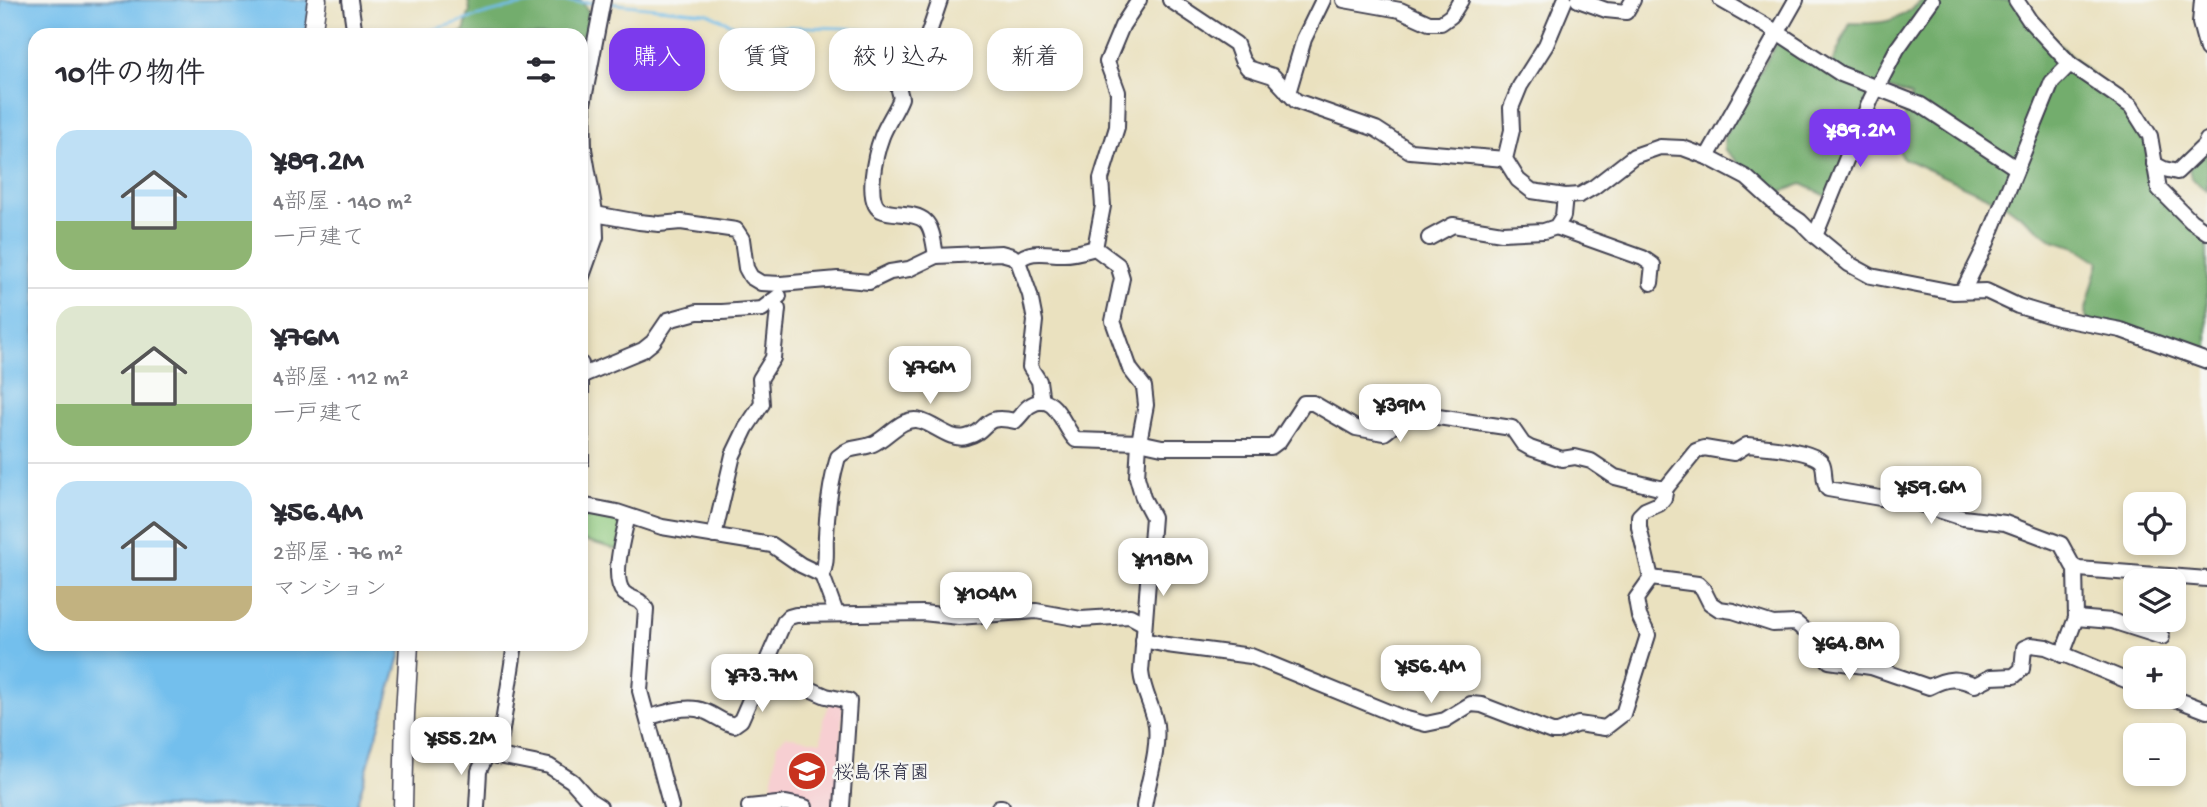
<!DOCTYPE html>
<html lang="ja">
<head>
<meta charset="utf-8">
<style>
  body { margin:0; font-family:"Gochi Hand","Klee One",sans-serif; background:#f7f7f7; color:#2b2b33; height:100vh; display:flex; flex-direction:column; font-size:26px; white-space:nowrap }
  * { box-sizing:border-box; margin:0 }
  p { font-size:23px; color:#7c7c81 }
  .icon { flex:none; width:38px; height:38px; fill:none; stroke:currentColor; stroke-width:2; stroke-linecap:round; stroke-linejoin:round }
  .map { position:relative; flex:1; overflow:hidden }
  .drawer { position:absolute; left:28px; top:28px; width:560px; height:623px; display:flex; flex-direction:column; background:#fff; border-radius:21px; box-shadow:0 4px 10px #0003 }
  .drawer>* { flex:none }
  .guide { position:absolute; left:609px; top:28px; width:665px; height:63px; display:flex; gap:14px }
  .fabs { position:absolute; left:2123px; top:492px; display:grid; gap:14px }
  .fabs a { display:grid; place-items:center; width:63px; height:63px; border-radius:14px; background:#fff; box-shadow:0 4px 10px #0003; font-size:35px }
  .price { position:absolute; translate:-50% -60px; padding:0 16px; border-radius:14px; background:#fff; color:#222; font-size:23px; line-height:46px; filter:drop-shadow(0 2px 4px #0008) }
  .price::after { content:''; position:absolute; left:50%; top:42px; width:21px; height:16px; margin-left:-10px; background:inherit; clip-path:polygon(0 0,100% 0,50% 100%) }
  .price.active { background:#7c3aed; color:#fff }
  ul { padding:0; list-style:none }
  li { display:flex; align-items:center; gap:21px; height:175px; padding:0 28px }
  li+li { border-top:2px solid #e1e1e2 }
  li span { display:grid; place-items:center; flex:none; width:196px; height:140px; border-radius:21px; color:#555 }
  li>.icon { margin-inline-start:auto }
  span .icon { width:84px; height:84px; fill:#fffc; stroke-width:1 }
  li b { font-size:30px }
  h2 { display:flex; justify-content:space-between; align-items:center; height:84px; padding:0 28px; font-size:30px }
  .tag { padding:0 24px; border-radius:21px; background:#fff; box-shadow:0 4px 10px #0003; font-size:24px; line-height:63px }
  .tag.active { background:#7c3aed; color:#fff }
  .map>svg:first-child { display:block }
  .built { fill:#f7cfd2 }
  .green { fill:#8fc97e; stroke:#58765c; stroke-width:2 }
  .forest { fill:#73ad6d; stroke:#4a6854; stroke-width:2 }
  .water { fill:#73bfed; stroke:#4a7094; stroke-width:2 }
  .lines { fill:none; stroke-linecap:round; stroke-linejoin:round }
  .stream { stroke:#73bfed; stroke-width:2.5 }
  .minor-casing { stroke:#403f4f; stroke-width:18 }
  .major-casing { stroke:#403f4f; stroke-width:21 }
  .minor { stroke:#fff; stroke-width:14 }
  .major { stroke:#fff; stroke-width:18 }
  .labels { text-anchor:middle; stroke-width:5; stroke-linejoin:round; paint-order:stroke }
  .poi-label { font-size:19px; fill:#22223b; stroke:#f6f6f2; text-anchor:start }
</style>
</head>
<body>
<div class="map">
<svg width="2207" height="807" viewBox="0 0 2207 807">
  <rect width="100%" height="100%" fill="#f6f6f2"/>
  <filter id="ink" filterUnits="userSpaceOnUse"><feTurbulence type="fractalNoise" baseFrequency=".0143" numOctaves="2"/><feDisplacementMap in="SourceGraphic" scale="14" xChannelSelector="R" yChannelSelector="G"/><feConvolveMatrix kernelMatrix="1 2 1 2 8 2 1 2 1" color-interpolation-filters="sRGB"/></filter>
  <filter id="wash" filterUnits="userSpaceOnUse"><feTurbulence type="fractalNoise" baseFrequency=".00686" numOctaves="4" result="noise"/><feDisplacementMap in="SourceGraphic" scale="28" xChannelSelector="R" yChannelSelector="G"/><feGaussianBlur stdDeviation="1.57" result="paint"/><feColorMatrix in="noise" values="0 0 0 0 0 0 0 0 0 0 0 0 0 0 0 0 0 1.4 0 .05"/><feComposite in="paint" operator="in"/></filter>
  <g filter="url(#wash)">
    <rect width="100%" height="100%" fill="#eae1bf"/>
    <path class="built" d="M831,700L843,703L838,807H813L800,801L770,802L777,744L786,736L821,742L823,720Z"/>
    <path class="green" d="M581,510L623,518L618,550L581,539Z"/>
    <g class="forest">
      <path d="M468,0H581L594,20L581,45V35H456L464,31L470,10Z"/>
      <path d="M1922,0H2012L2113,95L2147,136V172L2158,193L2207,236V362L2087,320L2085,313L2099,262L2076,247L2053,240L2006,205L1903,158L1895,144L1912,96L1875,84L1828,197L1802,184L1772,195L1724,149V136L1777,42L1782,40L1829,70L1850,23C1881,24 1899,23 1922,0Z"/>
      <path d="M2207,143V191L2191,178L2189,169Z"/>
    </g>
    <path class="water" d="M0,0H310L306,35H35V644H400L401,653L356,807H0Z"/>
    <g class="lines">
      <g class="stream">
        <path d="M606,3L707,13L734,25L845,28L883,32L907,46"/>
        <path d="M412,35C450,27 486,11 524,5C548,1 572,2 596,3"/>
      </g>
    </g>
  </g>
  <g filter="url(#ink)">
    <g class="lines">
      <g class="minor-casing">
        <g id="minor">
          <path d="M350,0L355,35"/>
          <path d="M1170,0L1236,44L1242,60L1248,68L1273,76L1296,101L1376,129L1410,151L1505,159"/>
          <path d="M1344,0L1400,10L1429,23H1441L1451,16L1461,0"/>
          <path d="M1565,0L1546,45L1520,86L1511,108L1512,130L1505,159L1518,180L1532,191L1565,196L1580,195L1594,187L1634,156L1660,147L1683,148L1707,157L1747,178L1779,207L1800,221L1815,236L1849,264L1871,276L1953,292L1986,291L2018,306L2058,318L2121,330L2207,361"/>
          <path d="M1578,0L1606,10L1626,12L1633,0"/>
          <path d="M1721,0L1777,32L1841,74L1921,105L2016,168"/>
          <path d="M2016,0L2030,21L2070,64L2131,106L2150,136L2159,189L2191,221L2207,232"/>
          <path d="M2202,0L2200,23L2207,49"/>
          <path d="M1288,93L1304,39L1323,0"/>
          <path d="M1707,157L1796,0"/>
          <path d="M2154,164L2164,169L2177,172L2204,146L2207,140"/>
          <path d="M595,214L639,222L659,224L681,222L736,230L742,239L746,268L751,277L761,283L781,284L838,279L869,282L890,272L909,269L936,256L1001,253L1012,256L1018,261L1030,295L1035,321L1030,367L1039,381L1042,402"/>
          <path d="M1556,227L1643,258L1653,265L1651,283"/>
          <path d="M1815,236L1871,99L1897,49L1932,0"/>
          <path d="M1429,238L1453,225L1502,233L1544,231L1556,227L1563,216L1565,196"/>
          <path d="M1095,248L1103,206L1101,179L1117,127L1118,92L1107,62L1122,26L1139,0"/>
          <path d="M936,256C934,246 933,228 925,221C916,212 895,215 883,211C863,205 876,152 882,136C887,123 896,111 901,98L897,82L921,56L940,0"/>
          <path d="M1018,261C1030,249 1046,254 1061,254C1072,255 1084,251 1095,248L1118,265L1122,278L1113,321L1130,369L1144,387L1146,405L1139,442L1137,477L1143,498L1153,517L1141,672C1143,692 1153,707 1156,725C1159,752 1148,780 1144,807"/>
          <path d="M581,279L596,237L595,212L584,149L583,104L603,0"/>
          <path d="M1963,291L1985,247L2052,82L2070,64"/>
          <path d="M581,364V462"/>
          <path d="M583,375L643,350L653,342L668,320L697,312H722L762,309L779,296"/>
          <path d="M581,505L617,512L662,527L772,545L801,565L822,575"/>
          <path d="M628,516C624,533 610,579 624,593C633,601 638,596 646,609L640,691L671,807"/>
          <path d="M714,536L733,455L746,428L762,404L760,379L773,358L778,309L773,302"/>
          <path d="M1651,578L1698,584L1703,589L1710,603L1719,609L1733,611L1773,624L1796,623L1805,631L1829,661L1871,667L1929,687C1947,678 1956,677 1975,685L1991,677L2014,676L2022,669L2024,648L2031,645L2046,647L2135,684"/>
          <path d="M836,613L822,575C828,561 825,550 826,536C827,510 831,481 838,457C851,445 859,450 873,444C889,437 902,415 921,421C935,425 951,441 966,437C991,431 980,413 1015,421C1021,416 1025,408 1031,405C1056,390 1063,428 1076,440L1139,442L1162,447H1271L1279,441L1304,403H1313L1356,428L1384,433C1395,426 1398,417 1411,413L1512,428L1523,444L1530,448L1562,459L1575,457L1591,461L1615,477L1659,488H1666"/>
          <path d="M2076,618L2112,621L2162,637"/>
          <path d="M1143,640L1167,645L1251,656L1403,718L1426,724L1445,720L1471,704L1482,705L1552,732H1558L1578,724L1605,728L1623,714L1648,635L1639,616L1636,599L1651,578L1639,527V516L1645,510L1659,504L1664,498L1666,488L1696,451L1704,448L1734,453L1747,445C1761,446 1815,450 1822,463C1826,471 1822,481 1828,489L1880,498L1911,501L1963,518L2005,523L2061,544L2073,566L2079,569L2207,579"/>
          <path d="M2062,655L2076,618L2075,568"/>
          <path d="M757,678L791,681L826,696L849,701L842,807"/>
          <path d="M2168,696L2207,711"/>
          <path d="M649,717C666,713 687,704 704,711C715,715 723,723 734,725L741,720L784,622L789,617L796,615L923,613L959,617L1036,611L1081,619L1130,616L1143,623"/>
          <path d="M405,737L549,766L572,781L589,800L600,807"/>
          <path d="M498,756L515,644"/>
          <path d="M477,807L479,771L487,754"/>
          <path d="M749,807L786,803L805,807"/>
          <path d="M999,807H1002"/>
        </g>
      </g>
      <g class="major-casing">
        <g id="major">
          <path d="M312,35L317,0"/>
          <path d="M403,807L405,714L409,644"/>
        </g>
      </g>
      <use href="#minor" class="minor"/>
      <use href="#major" class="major"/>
    </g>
  </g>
  <defs>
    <g id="school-disc" transform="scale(2.0125)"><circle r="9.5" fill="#c8321e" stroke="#f6f6f2"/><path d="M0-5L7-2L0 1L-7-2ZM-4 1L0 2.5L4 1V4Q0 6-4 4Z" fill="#fff"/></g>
  </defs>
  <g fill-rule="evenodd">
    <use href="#school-disc" x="807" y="771"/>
  </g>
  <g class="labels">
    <g class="poi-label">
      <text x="834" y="778">桜島保育園</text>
    </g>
  </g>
</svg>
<div class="fabs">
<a><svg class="icon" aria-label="locate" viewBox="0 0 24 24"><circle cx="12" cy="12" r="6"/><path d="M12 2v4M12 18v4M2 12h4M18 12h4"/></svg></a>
<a><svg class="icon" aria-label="layers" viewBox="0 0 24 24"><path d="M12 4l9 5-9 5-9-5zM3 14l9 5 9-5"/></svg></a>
<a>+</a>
<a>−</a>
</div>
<b class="price active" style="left:1860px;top:169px">¥89.2M</b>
<b class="price" style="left:930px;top:406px">¥76M</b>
<b class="price" style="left:1400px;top:444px">¥39M</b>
<b class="price" style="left:1931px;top:526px">¥59.6M</b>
<b class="price" style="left:1163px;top:598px">¥118M</b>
<b class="price" style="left:986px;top:632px">¥104M</b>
<b class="price" style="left:1849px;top:682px">¥64.8M</b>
<b class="price" style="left:1431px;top:705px">¥56.4M</b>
<b class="price" style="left:762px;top:714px">¥73.7M</b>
<b class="price" style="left:461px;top:777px">¥55.2M</b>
<div class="guide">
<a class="tag active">購入</a>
<a class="tag">賃貸</a>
<a class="tag">絞り込み</a>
<a class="tag">新着</a>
</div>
<section class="drawer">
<h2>10件の物件<svg class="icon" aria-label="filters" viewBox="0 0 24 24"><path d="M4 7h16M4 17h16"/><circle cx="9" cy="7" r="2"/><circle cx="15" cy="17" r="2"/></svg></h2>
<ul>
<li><span style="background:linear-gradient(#bfe0f5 65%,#8fb573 0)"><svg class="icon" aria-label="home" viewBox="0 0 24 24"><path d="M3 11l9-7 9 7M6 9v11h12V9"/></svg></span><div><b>¥89.2M</b><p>4部屋 · 140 m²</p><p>一戸建て</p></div></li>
<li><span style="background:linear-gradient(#dfe7d0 70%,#8fb573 0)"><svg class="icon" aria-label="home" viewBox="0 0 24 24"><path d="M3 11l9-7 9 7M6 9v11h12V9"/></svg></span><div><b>¥76M</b><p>4部屋 · 112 m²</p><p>一戸建て</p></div></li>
<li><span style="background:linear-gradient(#bfe0f5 75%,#c2b280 0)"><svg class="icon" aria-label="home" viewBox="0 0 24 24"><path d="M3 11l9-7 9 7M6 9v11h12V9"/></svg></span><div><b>¥56.4M</b><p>2部屋 · 76 m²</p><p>マンション</p></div></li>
</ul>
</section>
</div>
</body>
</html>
